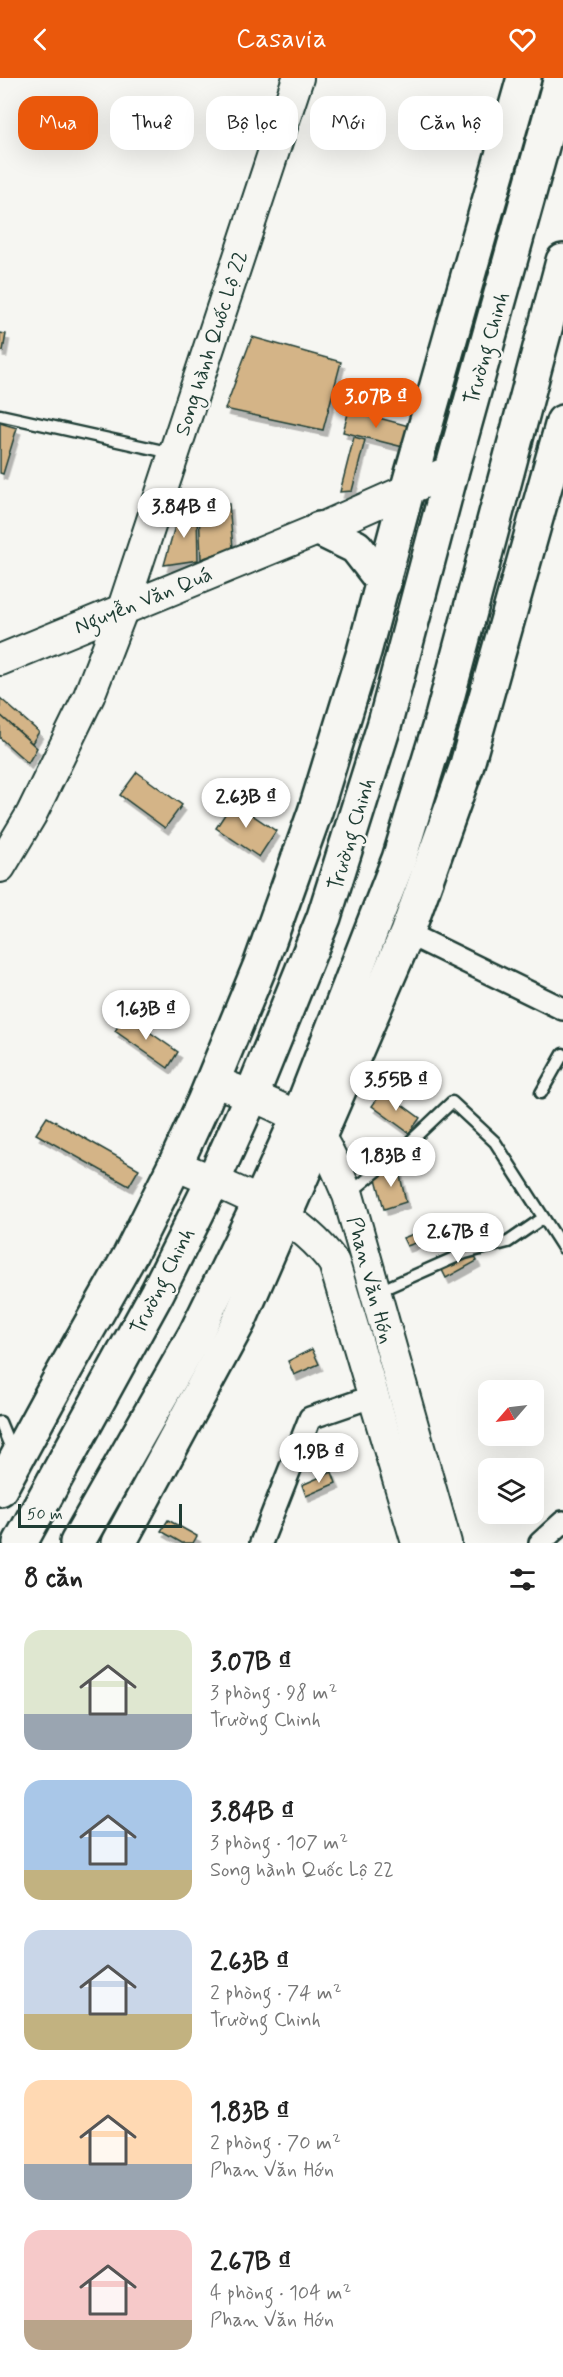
<!DOCTYPE html>
<html lang="vi">
<head>
<meta charset="utf-8">
<style>
  body { margin:0; font-family:Mynerve,sans-serif; background:#f2f2f2; color:#222; height:100vh; display:flex; flex-direction:column; font-size:22px; white-space:nowrap }
  * { box-sizing:border-box; margin:0 }
  p { font-size:20px; color:#767676 }
  .icon { flex:none; width:33px; height:33px; fill:none; stroke:currentColor; stroke-width:2; stroke-linecap:round; stroke-linejoin:round }
  .map { position:relative; height:1465px; overflow:hidden }
  .sheet { display:flex; flex-direction:column; background:#fff; flex:1 }
  .sheet>* { flex:none }
  .top-card { position:absolute; left:18px; top:18px; width:528px; height:54px; display:flex; gap:12px }
  .needle { width:39px; rotate:242deg }
  .controls { position:absolute; left:478px; top:1302px; display:grid; gap:12px }
  .controls a { display:grid; place-items:center; width:66px; height:66px; border-radius:12px; background:#fff; box-shadow:0 6px 24px #0002; font-size:30px }
  .scale { position:absolute; left:18px; bottom:15px; width:164px; box-sizing:border-box; padding-left:6px; border:3px solid #1f3d34; border-top:0; font-size:16px; line-height:21px; white-space:nowrap; color:#1f3d34; -webkit-text-stroke:4px #f6f6f2; paint-order:stroke }
  .price { position:absolute; translate:-50% -51px; padding:0 14px; border-radius:21px; background:#fff; color:#222; font-size:20px; line-height:39px; filter:drop-shadow(0 2px 3px #0008) }
  .price::after { content:''; position:absolute; left:50%; top:36px; width:18px; height:14px; margin-left:-9px; background:inherit; clip-path:polygon(0 0,100% 0,50% 100%) }
  .price.current { background:#ea580c; color:#fff }
  ul { padding:0; list-style:none }
  li { display:flex; align-items:center; gap:18px; height:150px; padding:0 24px }
  li span { display:grid; place-items:center; flex:none; width:168px; height:120px; border-radius:18px; color:#555 }
  li>.icon { margin-inline-start:auto }
  span .icon { width:72px; height:72px; fill:#fffc; stroke-width:1 }
  li b { font-size:26px }
  h2 { display:flex; justify-content:space-between; align-items:center; height:72px; padding:0 24px; font-size:26px }
  .chip { padding:0 21px; border-radius:18px; background:#fff; box-shadow:0 6px 24px #0002; font-size:21px; line-height:54px }
  .chip.current { background:#ea580c; color:#fff }
  header { display:flex; justify-content:space-between; align-items:center; height:78px; padding:0 24px; background:#ea580c; color:#fff; font-size:27px; font-weight:600 }
  .map>svg:first-child { display:block }
  .building { fill:#d4b487; stroke:#1f3d34; stroke-width:1.5; filter:url(#shadow) }
  .lines { fill:none; stroke-linecap:round; stroke-linejoin:round }
  .lane-casing { stroke:#1f3d34; stroke-width:15 }
  .street-casing { stroke:#1f3d34; stroke-width:26 }
  .secondary-casing { stroke:#1f3d34; stroke-width:34 }
  .primary-casing { stroke:#1f3d34; stroke-width:38 }
  .lane { stroke:#f6f6f2; stroke-width:10 }
  .street { stroke:#f6f6f2; stroke-width:21 }
  .secondary { stroke:#f6f6f2; stroke-width:30 }
  .primary { stroke:#f6f6f2; stroke-width:33 }
  .labels { text-anchor:middle; stroke-width:5; stroke-linejoin:round; paint-order:stroke }
  .street-label { font-size:21px; fill:#1f3d34; stroke:#f6f6f2 }
</style>
</head>
<body>
<header><svg class="icon" aria-label="back" viewBox="0 0 24 24"><path d="M15 5l-7 7 7 7"/></svg>Casavia<svg class="icon" aria-label="heart" viewBox="0 0 24 24"><path d="M12 20l-8-8c-3-5 5-10 8-4 3-6 11-1 8 4z"/></svg></header>
<div class="map">
<svg width="563" height="1465" viewBox="0 0 563 1465">
  <defs>
    <filter id="shadow"><feDropShadow dx="3.5" dy="6" stdDeviation="0" flood-color="#0004"/></filter>
  </defs>
  <rect width="100%" height="100%" fill="#f6f6f2"/>
  <filter id="ink" filterUnits="userSpaceOnUse"><feTurbulence type="fractalNoise" baseFrequency=".0167" numOctaves="2"/><feDisplacementMap in="SourceGraphic" scale="12" xChannelSelector="R" yChannelSelector="G"/><feConvolveMatrix kernelMatrix="1 2 1 2 8 2 1 2 1" color-interpolation-filters="sRGB"/></filter>
  <g filter="url(#ink)">
    <g class="building">
      <path d="M0,255L6,256L3,273H0Z"/>
      <path d="M252,259L341,284L323,352L225,331Z"/>
      <path d="M349,332L409,348L403,369L343,354Z"/>
      <path d="M0,345L17,350L3,396L0,395Z"/>
      <path d="M354,359L365,362L352,413L340,414Z"/>
      <path d="M229,426L233,470L201,481L199,434Z"/>
      <path d="M180,430L197,435L198,482L164,487Z"/>
      <path d="M0,620L39,654L32,665L0,637Z"/>
      <path d="M0,637L37,670L28,685L0,660Z"/>
      <path d="M137,694L182,727L165,750L120,717Z"/>
      <path d="M233,724L276,753L259,779L216,750Z"/>
      <path d="M125,937L178,974L168,990L115,953Z"/>
      <path d="M383,1013L420,1040L409,1055L372,1028Z"/>
      <path d="M47,1039L139,1091L129,1108L36,1056Z"/>
      <path d="M398,1089L406,1124L384,1131L375,1097Z"/>
      <path d="M446,1144L450,1153L407,1168L403,1160Z"/>
      <path d="M471,1171L477,1183L446,1200L440,1188Z"/>
      <path d="M312,1271L319,1286L294,1297L288,1283Z"/>
      <path d="M332,1394L336,1405L306,1418L302,1407Z"/>
      <path d="M168,1442L197,1458L193,1465H182L161,1453Z"/>
    </g>
    <g class="lines">
      <g class="lane-casing">
        <g id="lane">
          <path d="M0,337L172,375"/>
          <path d="M541,1015L563,976"/>
          <path d="M350,1115L393,1080L452,1024L495,1064L563,1170"/>
          <path d="M377,1214L465,1175L508,1164L543,1140"/>
          <path d="M0,1344L12,1373"/>
        </g>
      </g>
      <g class="street-casing">
        <g id="street">
          <path d="M407,855L563,931"/>
          <path d="M261,1465L310,1340L374,1318"/>
          <path d="M540,1465L563,1444"/>
        </g>
      </g>
      <g class="secondary-casing">
        <g id="secondary">
          <path d="M0,582L319,451L452,392"/>
          <path d="M0,789L31,737L89,618L123,530L298,0"/>
          <path d="M213,1003C245,1016 297,1031 319,1059C332,1076 339,1098 348,1117L446,1465"/>
          <path d="M175,1087C232,1111 297,1133 334,1185L417,1465"/>
        </g>
      </g>
      <g class="primary-casing">
        <g id="primary">
          <path d="M319,451L356,469L384,505"/>
          <path d="M0,1411L57,1306L130,1177L175,1087L204,1024L260,888L315,734L364,574L407,413L524,0"/>
          <path d="M20,1465L157,1215L213,1103L251,1019L324,839L385,645L452,392L561,0"/>
          <path d="M77,1465L195,1257L260,1124L298,1040L399,781L441,643L563,183"/>
          <path d="M119,1465L239,1243L407,855L466,690L563,344"/>
        </g>
      </g>
      <use href="#lane" class="lane"/>
      <use href="#street" class="street"/>
      <use href="#secondary" class="secondary"/>
      <use href="#primary" class="primary"/>
    </g>
  </g>
  <g class="labels">
    <g class="street-label">
      <text transform="translate(211 265) rotate(-72)" y="7">Song hành Quốc Lộ 22</text>
      <text transform="translate(486 270) rotate(-74)" y="7">Trường Chinh</text>
      <text transform="translate(143 522) rotate(-22)" y="7">Nguyễn Văn Quá</text>
      <text transform="translate(351 756) rotate(-73)" y="7">Trường Chinh</text>
      <text transform="translate(371 1202) rotate(75)" y="7">Phan Văn Hớn</text>
      <text transform="translate(162 1203) rotate(-63)" y="7">Trường Chinh</text>
    </g>
  </g>
</svg>
<div class="controls">
<a><svg class="needle" viewBox="-14 -14 28 28"><path d="M0-13l5 13h-10z" fill="#e53935"/><path d="M0 13l5-13h-10z" fill="#767676"/></svg></a>
<a><svg class="icon" aria-label="layers" viewBox="0 0 24 24"><path d="M12 4l9 5-9 5-9-5zM3 14l9 5 9-5"/></svg></a>
</div>
<div class="scale">50 m</div>
<b class="price current" style="left:376px;top:351px">3.07B ₫</b>
<b class="price" style="left:184px;top:461px">3.84B ₫</b>
<b class="price" style="left:246px;top:751px">2.63B ₫</b>
<b class="price" style="left:146px;top:963px">1.63B ₫</b>
<b class="price" style="left:396px;top:1034px">3.55B ₫</b>
<b class="price" style="left:391px;top:1110px">1.83B ₫</b>
<b class="price" style="left:458px;top:1186px">2.67B ₫</b>
<b class="price" style="left:319px;top:1406px">1.9B ₫</b>
<div class="top-card">
<a class="chip current">Mua</a>
<a class="chip">Thuê</a>
<a class="chip">Bộ lọc</a>
<a class="chip">Mới</a>
<a class="chip">Căn hộ</a>
</div>
</div>
<section class="sheet">
<h2>8 căn<svg class="icon" aria-label="filters" viewBox="0 0 24 24"><path d="M4 7h16M4 17h16"/><circle cx="9" cy="7" r="2"/><circle cx="15" cy="17" r="2"/></svg></h2>
<ul>
<li><span style="background:linear-gradient(#dfe7d0 70%,#9aa5b1 0)"><svg class="icon" aria-label="home" viewBox="0 0 24 24"><path d="M3 11l9-7 9 7M6 9v11h12V9"/></svg></span><div><b>3.07B ₫</b><p>3 phòng · 98 m²</p><p>Trường Chinh</p></div></li>
<li><span style="background:linear-gradient(#a9c7e8 75%,#c2b280 0)"><svg class="icon" aria-label="home" viewBox="0 0 24 24"><path d="M3 11l9-7 9 7M6 9v11h12V9"/></svg></span><div><b>3.84B ₫</b><p>3 phòng · 107 m²</p><p>Song hành Quốc Lộ 22</p></div></li>
<li><span style="background:linear-gradient(#c9d6e8 70%,#c2b280 0)"><svg class="icon" aria-label="home" viewBox="0 0 24 24"><path d="M3 11l9-7 9 7M6 9v11h12V9"/></svg></span><div><b>2.63B ₫</b><p>2 phòng · 74 m²</p><p>Trường Chinh</p></div></li>
<li><span style="background:linear-gradient(#ffd9b3 70%,#9aa5b1 0)"><svg class="icon" aria-label="home" viewBox="0 0 24 24"><path d="M3 11l9-7 9 7M6 9v11h12V9"/></svg></span><div><b>1.83B ₫</b><p>2 phòng · 70 m²</p><p>Phan Văn Hớn</p></div></li>
<li><span style="background:linear-gradient(#f6c9c9 75%,#b9a48a 0)"><svg class="icon" aria-label="home" viewBox="0 0 24 24"><path d="M3 11l9-7 9 7M6 9v11h12V9"/></svg></span><div><b>2.67B ₫</b><p>4 phòng · 104 m²</p><p>Phan Văn Hớn</p></div></li>
</ul>
</section>
</body>
</html>
